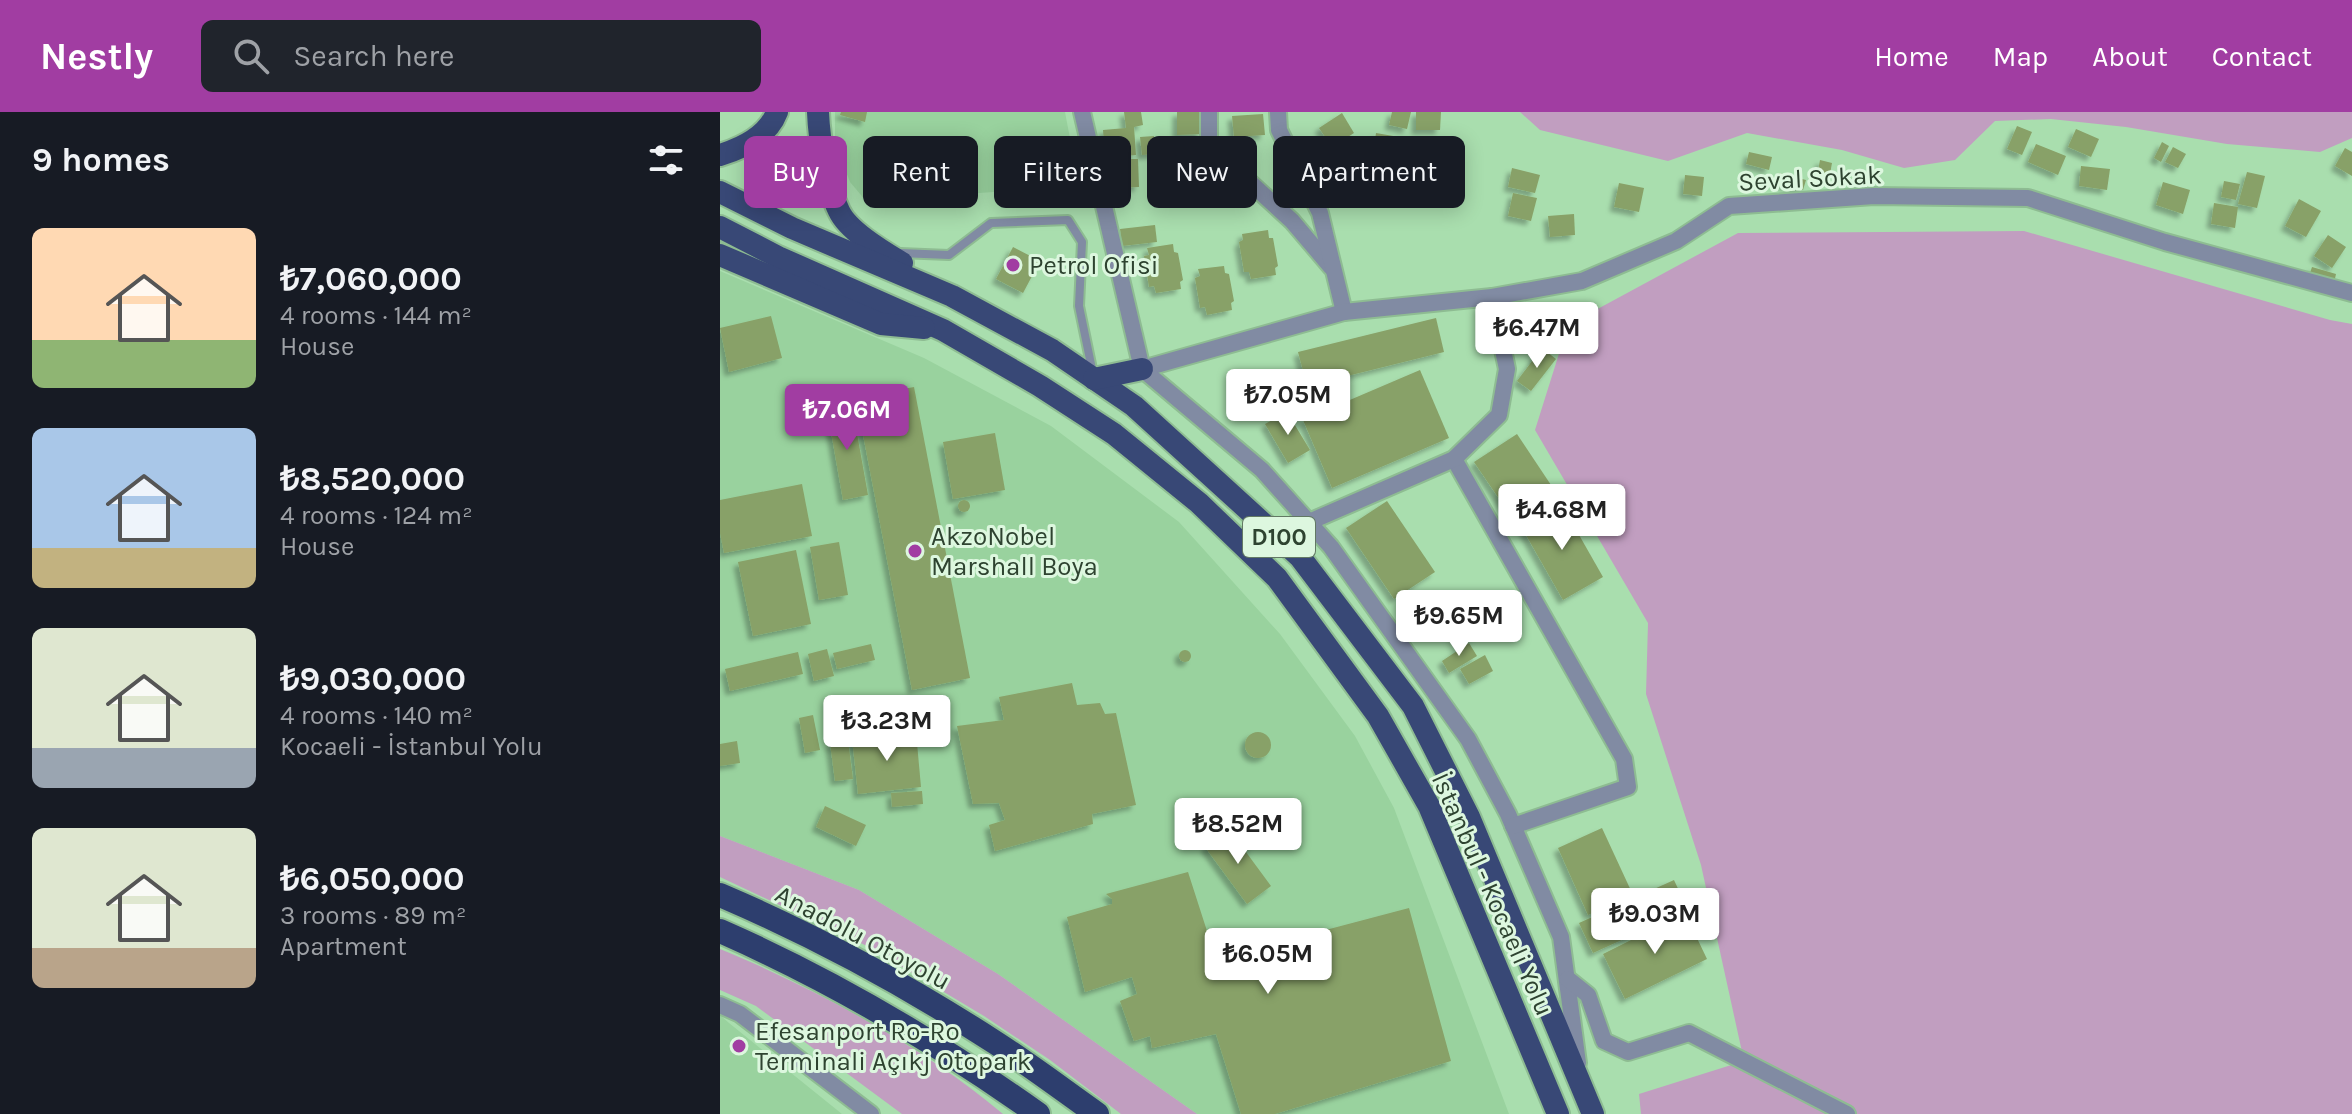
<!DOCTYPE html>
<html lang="en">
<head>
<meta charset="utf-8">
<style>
  body { margin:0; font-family:Karla,sans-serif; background:#20242c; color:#f1f3f6; height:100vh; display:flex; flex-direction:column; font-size:30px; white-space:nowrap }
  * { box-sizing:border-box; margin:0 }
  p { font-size:26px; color:#9ea1a6 }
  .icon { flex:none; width:44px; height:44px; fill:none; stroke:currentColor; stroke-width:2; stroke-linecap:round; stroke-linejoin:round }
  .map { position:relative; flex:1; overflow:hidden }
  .drawer { display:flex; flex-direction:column; background:#171b24; width:720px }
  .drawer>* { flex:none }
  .hud { position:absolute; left:24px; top:24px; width:760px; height:72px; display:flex; gap:16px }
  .price { position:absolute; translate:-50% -68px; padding:0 18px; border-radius:8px; background:#fff; color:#222; font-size:26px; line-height:52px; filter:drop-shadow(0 2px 4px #0008) }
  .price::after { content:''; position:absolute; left:50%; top:48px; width:24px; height:18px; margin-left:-12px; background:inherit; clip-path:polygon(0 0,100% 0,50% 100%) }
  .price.selected { background:#a13da2; color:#fff }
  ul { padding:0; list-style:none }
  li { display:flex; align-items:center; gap:24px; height:200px; padding:0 32px }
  li span { display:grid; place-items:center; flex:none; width:224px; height:160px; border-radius:12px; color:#555 }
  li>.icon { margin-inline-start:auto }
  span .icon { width:96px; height:96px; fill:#fffc; stroke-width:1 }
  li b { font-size:34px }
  h2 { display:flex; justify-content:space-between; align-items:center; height:96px; padding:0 32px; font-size:34px }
  .chip { padding:0 28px; border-radius:12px; background:#171b24; box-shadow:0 4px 20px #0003; font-size:28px; line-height:72px }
  .chip.selected { background:#a13da2; color:#fff }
  header { display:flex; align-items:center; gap:48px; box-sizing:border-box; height:112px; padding:0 40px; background:#a13da2; color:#fff }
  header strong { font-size:38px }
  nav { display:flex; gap:44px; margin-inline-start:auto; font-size:28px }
  .search { width:560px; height:72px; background:#20242c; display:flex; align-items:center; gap:20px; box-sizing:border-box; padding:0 28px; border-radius:12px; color:#9ea1a6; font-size:30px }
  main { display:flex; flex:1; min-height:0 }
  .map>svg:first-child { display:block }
  .built { fill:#99d29e }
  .green { fill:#c19ec0 }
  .building { fill:#88a167; filter:url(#shadow) }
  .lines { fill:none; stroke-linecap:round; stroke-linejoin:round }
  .service-casing { stroke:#8ebc92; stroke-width:12 }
  .minor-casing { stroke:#8ebc92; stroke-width:20 }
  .tertiary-casing { stroke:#8ebc92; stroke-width:20 }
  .trunk-casing { stroke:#8ebc92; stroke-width:26 }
  .motorway-casing { stroke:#8ebc92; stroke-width:28 }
  .service { stroke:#818ba3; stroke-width:8 }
  .minor { stroke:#818ba3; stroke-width:16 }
  .tertiary { stroke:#818ba3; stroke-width:16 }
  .trunk { stroke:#384876; stroke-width:22 }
  .motorway { stroke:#2d3e6e; stroke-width:24 }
  .poi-dot { fill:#a13da2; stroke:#ddf7df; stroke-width:3 }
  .labels { text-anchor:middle; stroke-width:6; stroke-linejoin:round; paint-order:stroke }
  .shield { fill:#ddf7df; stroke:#627964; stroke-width:2 }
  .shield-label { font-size:24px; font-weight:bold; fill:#2e4330 }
  .street-label { font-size:26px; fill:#2e4330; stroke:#ddf7df }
  .poi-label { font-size:26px; fill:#2e4330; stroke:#ddf7df; text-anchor:start }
</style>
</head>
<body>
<header>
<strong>Nestly</strong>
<div class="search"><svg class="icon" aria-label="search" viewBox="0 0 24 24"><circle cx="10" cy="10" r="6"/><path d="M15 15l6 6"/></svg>Search here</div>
<nav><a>Home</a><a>Map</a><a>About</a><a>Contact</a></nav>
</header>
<main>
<section class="drawer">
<h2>9 homes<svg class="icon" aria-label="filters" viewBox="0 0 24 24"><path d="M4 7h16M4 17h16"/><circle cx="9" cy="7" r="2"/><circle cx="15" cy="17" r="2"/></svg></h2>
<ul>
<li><span style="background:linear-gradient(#ffd9b3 70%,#8fb573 0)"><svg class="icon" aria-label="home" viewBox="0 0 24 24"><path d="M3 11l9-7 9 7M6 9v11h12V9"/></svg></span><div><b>₺7,060,000</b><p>4 rooms · 144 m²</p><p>House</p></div></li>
<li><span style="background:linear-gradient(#a9c7e8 75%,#c2b280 0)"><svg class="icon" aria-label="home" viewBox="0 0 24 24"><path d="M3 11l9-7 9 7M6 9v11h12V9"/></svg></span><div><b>₺8,520,000</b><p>4 rooms · 124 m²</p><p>House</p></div></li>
<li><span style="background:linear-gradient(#dfe7d0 75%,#9aa5b1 0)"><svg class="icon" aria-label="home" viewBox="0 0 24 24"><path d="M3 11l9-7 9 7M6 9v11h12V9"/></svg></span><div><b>₺9,030,000</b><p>4 rooms · 140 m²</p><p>Kocaeli - İstanbul Yolu</p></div></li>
<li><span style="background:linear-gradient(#dfe7d0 75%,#b9a48a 0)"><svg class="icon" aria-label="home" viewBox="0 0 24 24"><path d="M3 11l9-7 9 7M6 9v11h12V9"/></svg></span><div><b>₺6,050,000</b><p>3 rooms · 89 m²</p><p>Apartment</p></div></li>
</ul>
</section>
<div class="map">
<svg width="1632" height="1002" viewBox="0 0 1632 1002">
  <defs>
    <filter id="shadow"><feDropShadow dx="-4.5" dy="4.5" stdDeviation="2" flood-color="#0004"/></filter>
  </defs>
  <rect width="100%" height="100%" fill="#a9deae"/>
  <g class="built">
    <path d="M115,0H345L359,74L146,89L130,70L123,52L115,24Z"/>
    <path d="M0,159L204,246L331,314L459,410L560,522L635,624L674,696L789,1002H477L278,862L139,778L0,724Z"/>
    <path d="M0,903L9,911L122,1002H0Z"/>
  </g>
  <g class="green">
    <path d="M800,0H1632V26L1600,40L1507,32L1406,15L1331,7L1275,9L1235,48L1184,56L1122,38L1027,21L948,49L820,18Z"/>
    <path d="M1304,119L1610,208L1632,212V1002H921L919,982L1024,949L981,753L926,582L928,511L815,318L848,213L1018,121Z"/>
    <path d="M0,724L139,778L278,862L477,1002H401L330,948L264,904L147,834L0,765Z"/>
    <path d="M0,837C95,876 205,936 283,1002H182L36,894L0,878Z"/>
  </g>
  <g class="building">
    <path d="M121,0H147L145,10L120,3Z"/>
    <path d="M404,0H421L423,13L414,15L416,43L385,46L383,18L406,16Z"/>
    <path d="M457,0H481L482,22L457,23Z"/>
    <path d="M672,0H691L687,17L669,13Z"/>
    <path d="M696,0H721L720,18H696Z"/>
    <path d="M622,1L634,21L612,35L599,16Z"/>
    <path d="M543,2L545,23L514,25L512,4Z"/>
    <path d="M1297,14L1312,20L1302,43L1287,37Z"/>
    <path d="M1356,17L1379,27L1371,45L1348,35Z"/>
    <path d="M656,21L679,25L675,52L652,48Z"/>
    <path d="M434,24L436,42L422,43L420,25Z"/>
    <path d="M706,25L733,29L730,53L702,49Z"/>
    <path d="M1442,30L1449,34L1441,50L1434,46Z"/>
    <path d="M1316,32L1346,44L1338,63L1308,50Z"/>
    <path d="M1453,35L1466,42L1458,56L1445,50Z"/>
    <path d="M1625,36L1632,40V64L1615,54Z"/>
    <path d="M1029,40L1052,45L1049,58L1026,52Z"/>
    <path d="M399,47H418L419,75L400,76Z"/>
    <path d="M1100,48L1112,51L1110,62L1098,59Z"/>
    <path d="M1361,54L1390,57L1387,78L1359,74Z"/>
    <path d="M792,56L820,63L815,81L788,75Z"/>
    <path d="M1527,60L1545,64L1537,96L1518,92Z"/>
    <path d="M1059,61L1086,68L1083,78L1056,71Z"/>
    <path d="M965,63L984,65L982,84L963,82Z"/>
    <path d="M1504,69L1520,72L1516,88L1501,85Z"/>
    <path d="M1443,70L1470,78L1463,102L1436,93Z"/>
    <path d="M899,71L924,76L919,100L894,95Z"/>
    <path d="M793,81L817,86L811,109L788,104Z"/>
    <path d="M1579,87L1601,99L1586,125L1565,114Z"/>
    <path d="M1494,91L1518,95L1515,116L1491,112Z"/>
    <path d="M854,102L855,123L830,125L828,104Z"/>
    <path d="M435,113L437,130L402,134L400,117Z"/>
    <path d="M548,118L549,126H553L558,154L555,156L556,163L531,167L529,160H524L519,130L523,128L522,122Z"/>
    <path d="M1608,123L1626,135L1612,156L1594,144Z"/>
    <path d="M453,132L454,140L458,141L463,168L460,170L461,177L436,181L434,174L429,175L424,144L429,143L427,136Z"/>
    <path d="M293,135L320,149L303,181L276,167Z"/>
    <path d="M504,154L505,161L509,162L514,189L511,191L512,198L487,203L485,195L480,196L475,166L480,164L478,157Z"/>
    <path d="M1592,155L1616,162L1614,171L1589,164Z"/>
    <path d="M830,201L836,230L803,236L797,207Z"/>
    <path d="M51,204L62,246L9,260L0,216Z"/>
    <path d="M716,206L724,240L587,274L578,240Z"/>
    <path d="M822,236L836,247L811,279L797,269Z"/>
    <path d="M700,258L729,326L612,376L583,308Z"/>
    <path d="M194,275L250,566L192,578L136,286Z"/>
    <path d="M132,293L148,383L123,388L107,297Z"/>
    <path d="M567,300L590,338L568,351L545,312Z"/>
    <path d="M275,321L285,378L233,387L223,330Z"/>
    <path d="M797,322L839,385L797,413L754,350Z"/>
    <path d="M82,372L92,424L4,441L0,421V388Z"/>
    <circle cx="244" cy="394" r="6"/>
    <path d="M667,389L715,460L674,487L626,416Z"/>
    <path d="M842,393L883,465L843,488L802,416Z"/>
    <path d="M119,430L128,483L99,488L90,435Z"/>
    <path d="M76,438L91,512L33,524L18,450Z"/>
    <path d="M749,531L757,544L729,561L722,549Z"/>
    <path d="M151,532L155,548L117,557L113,541Z"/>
    <path d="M107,537L114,564L94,569L88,542Z"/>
    <circle cx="465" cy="544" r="6"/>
    <path d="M78,540L83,562L10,579L5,557Z"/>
    <path d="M765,543L773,559L749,572L740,557Z"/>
    <path d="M352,571L357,593L380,591L385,602L396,601L416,693L372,702L373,712L275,739L269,713L285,708L279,691L253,692L237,614L284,608L279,585Z"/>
    <path d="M93,603L100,638L85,641L79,606Z"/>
    <circle cx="538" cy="633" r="13"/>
    <path d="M196,620L201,675L138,682L132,626Z"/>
    <path d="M128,628L133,667L115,669L110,631Z"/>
    <path d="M17,629L20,651L0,654V632Z"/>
    <path d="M202,679L203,692L172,695L171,681Z"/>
    <path d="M105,694L146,713L136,734L96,715Z"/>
    <path d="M882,716L913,783L868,803L838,736Z"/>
    <path d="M509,717L551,774L527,792L485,735Z"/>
    <path d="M468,760L496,847L689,796L731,949L555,1002H521L496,922L432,936L430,924L414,929L400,889L417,882L412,865L365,880L347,805L392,792V787L386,782Z"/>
    <path d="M954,768L968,798L873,841L859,811Z"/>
    <path d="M965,801L987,847L905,887L883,842Z"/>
    <path d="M550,823L554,825L553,829L547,828L545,832L540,830L538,833L534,831L535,827L540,829Z"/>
  </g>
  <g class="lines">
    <g class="service-casing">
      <path id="service" d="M180,141L229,143L271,111L348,108L362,130L359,194L373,262"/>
    </g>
    <g class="minor-casing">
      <g id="minor">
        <path d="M489,0V33L572,109L611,155"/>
        <path d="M558,0L559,18L600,101L624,200"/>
        <path d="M422,257L624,200L772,185L862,169L956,129L1009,94L1154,84L1308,86L1445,130L1632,181"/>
        <path d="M422,257L542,358L611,435L748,627L788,702L841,825L858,951"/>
        <path d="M734,347L904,647L908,675L793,714"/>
        <path d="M589,410L734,347L779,303L787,257L772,185"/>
        <path d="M848,867L868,883L884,929L908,940L969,921L1127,1002"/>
        <path d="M0,893L20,902L151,1002"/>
      </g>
    </g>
    <g class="tertiary-casing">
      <path id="tertiary" d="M362,0L422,257"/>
    </g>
    <g class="trunk-casing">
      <g id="trunk">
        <path d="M98,0C99,27 107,75 119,99C128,119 164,140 182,151"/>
        <path d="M0,43C23,36 48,24 57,0"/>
        <path d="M0,80L72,116L232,184L332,238L414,294L580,445L693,594L749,705L873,1002"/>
        <path d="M0,115L58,145L223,218L320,274L394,322L479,391L557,466L658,604L709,694L838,1002"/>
        <path d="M0,143L161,212L204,216"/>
        <path d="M374,267L422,257"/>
      </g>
    </g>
    <g class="motorway-casing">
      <g id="motorway">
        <path d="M0,783C96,824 188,874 276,931C310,953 343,978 377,1002"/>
        <path d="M0,819C112,868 218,931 318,1002"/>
      </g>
    </g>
    <use href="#service" class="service"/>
    <use href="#minor" class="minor"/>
    <use href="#tertiary" class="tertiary"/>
    <use href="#trunk" class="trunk"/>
    <use href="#motorway" class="motorway"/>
  </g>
  <g class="poi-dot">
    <circle cx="293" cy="153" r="8"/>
    <circle cx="195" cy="439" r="8"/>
    <circle cx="19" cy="934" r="8"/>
  </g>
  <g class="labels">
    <rect class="shield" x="523" y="405" width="72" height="40" rx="6"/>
    <g class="shield-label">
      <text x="559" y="433">D100</text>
    </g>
    <g class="street-label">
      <text transform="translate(1090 66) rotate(-3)" y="9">Seval Sokak</text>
      <text transform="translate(773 782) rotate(66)" y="9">İstanbul - Kocaeli Yolu</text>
      <text transform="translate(143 825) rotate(28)" y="9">Anadolu Otoyolu</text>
    </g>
    <g class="poi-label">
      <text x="309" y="162">Petrol Ofisi</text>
      <text x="211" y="433">AkzoNobel<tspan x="211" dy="30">Marshall Boya</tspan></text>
      <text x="35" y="928">Efesanport Ro-Ro<tspan x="35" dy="30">Terminali Açıkj Otopark</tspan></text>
    </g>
  </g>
</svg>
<b class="price" style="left:817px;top:258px">₺6.47M</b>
<b class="price" style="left:568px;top:325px">₺7.05M</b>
<b class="price selected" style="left:127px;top:340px">₺7.06M</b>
<b class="price" style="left:842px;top:440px">₺4.68M</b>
<b class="price" style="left:739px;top:546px">₺9.65M</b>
<b class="price" style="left:167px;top:651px">₺3.23M</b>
<b class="price" style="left:518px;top:754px">₺8.52M</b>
<b class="price" style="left:935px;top:844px">₺9.03M</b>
<b class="price" style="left:548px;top:884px">₺6.05M</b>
<div class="hud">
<a class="chip selected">Buy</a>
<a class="chip">Rent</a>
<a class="chip">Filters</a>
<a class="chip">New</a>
<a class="chip">Apartment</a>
</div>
</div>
</main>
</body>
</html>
